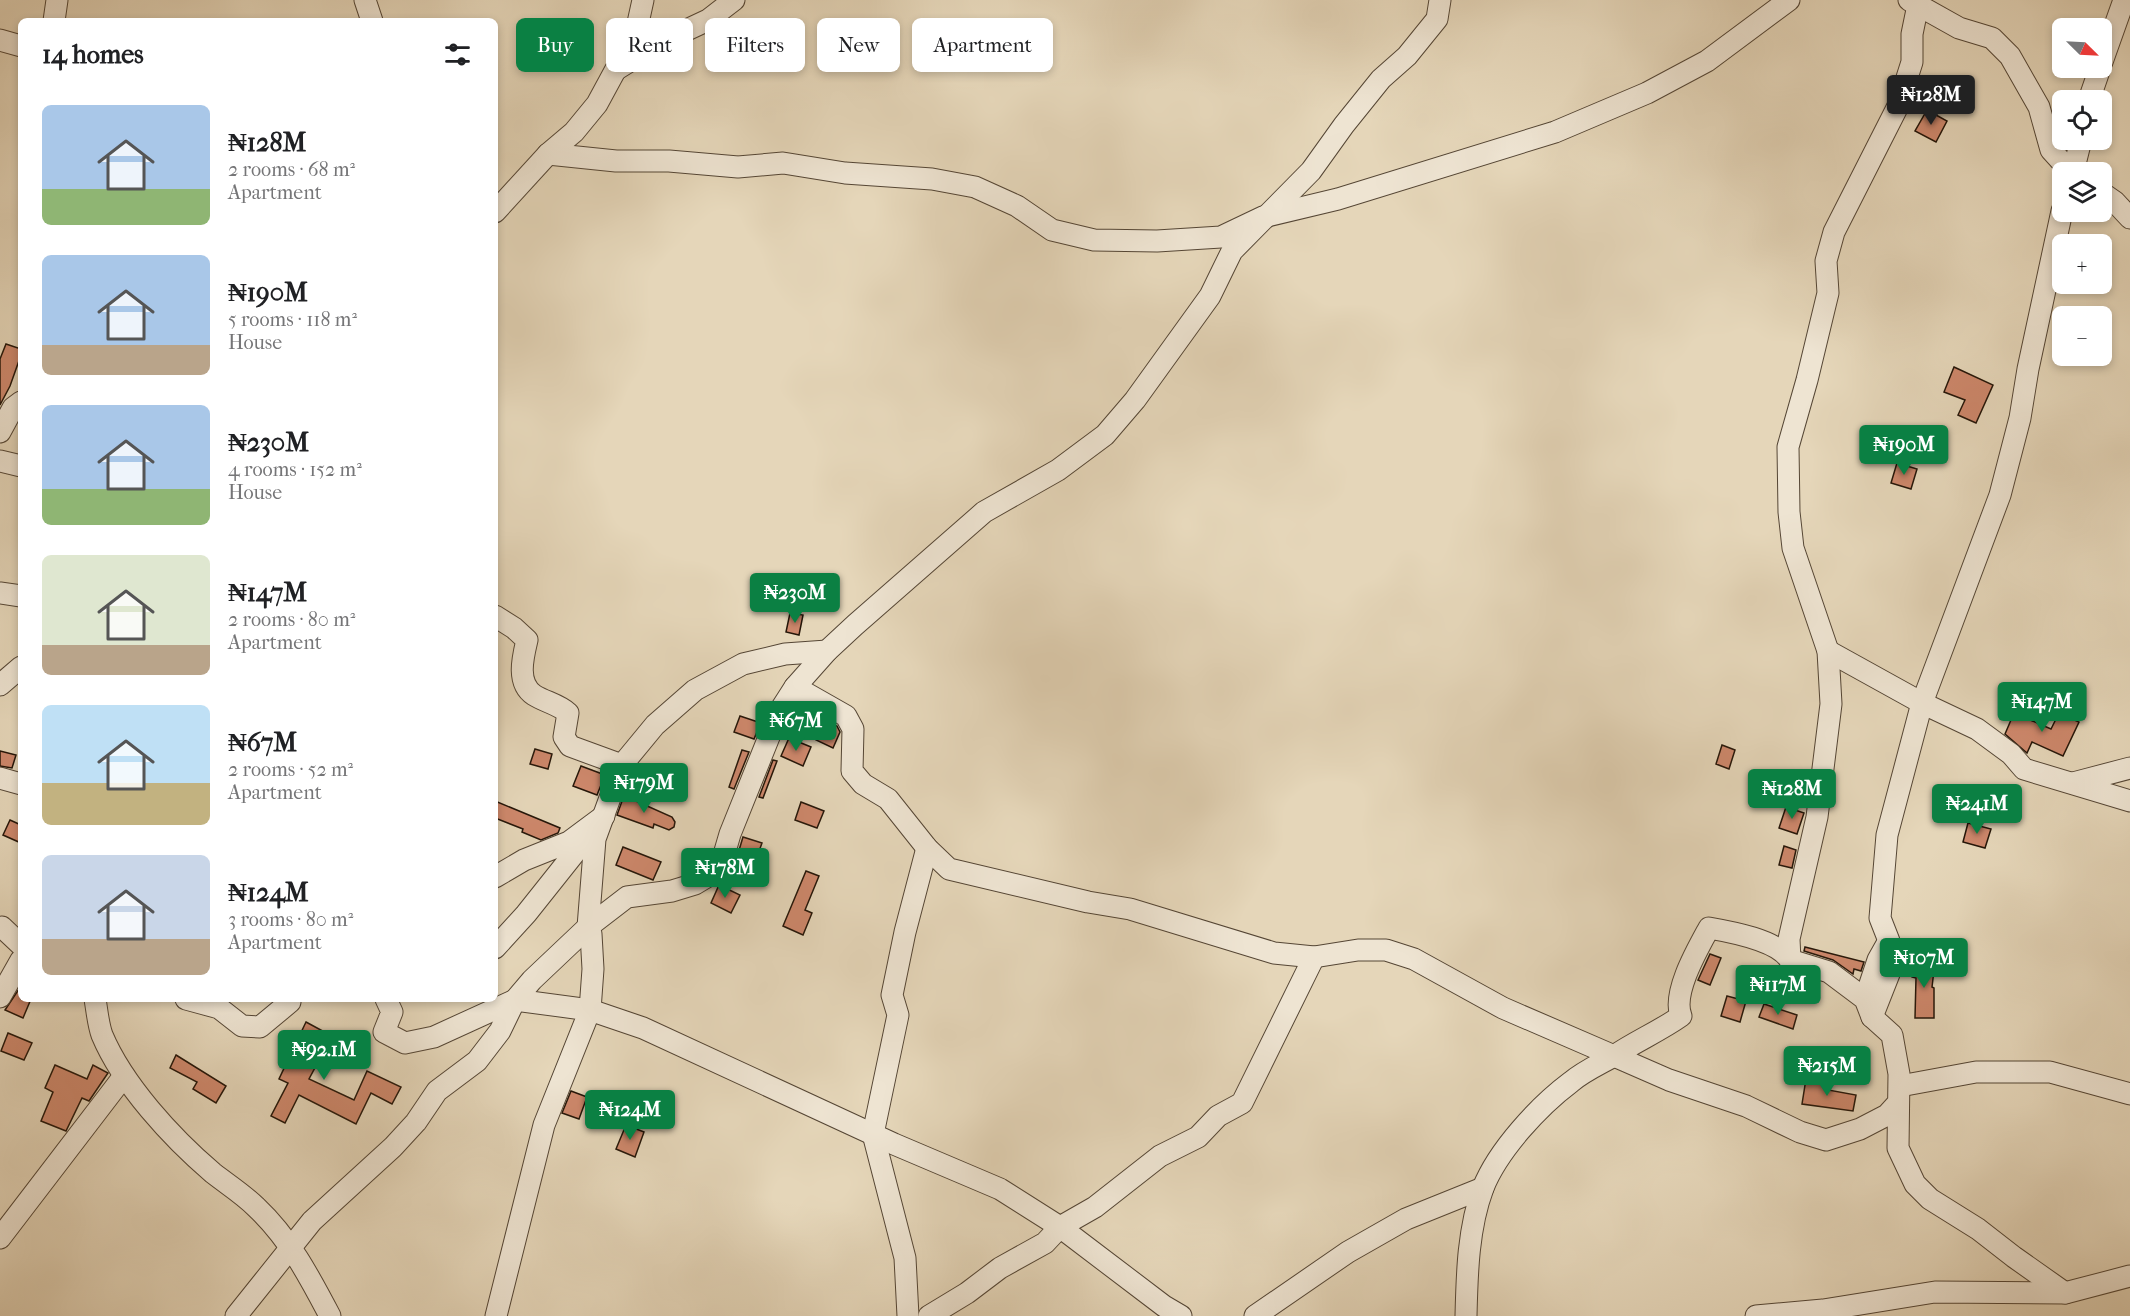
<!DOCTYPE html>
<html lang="en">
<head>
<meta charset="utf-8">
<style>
  body { margin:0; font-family:"IM FELL French Canon",serif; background:#f2f2f2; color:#202124; height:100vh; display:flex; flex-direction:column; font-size:22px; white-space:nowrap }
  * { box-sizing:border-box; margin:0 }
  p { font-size:20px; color:#757577 }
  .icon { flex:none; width:33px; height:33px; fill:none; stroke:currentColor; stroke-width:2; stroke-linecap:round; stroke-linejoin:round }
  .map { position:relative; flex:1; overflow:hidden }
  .drawer { position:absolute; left:18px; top:18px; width:480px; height:984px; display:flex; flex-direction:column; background:#fff; border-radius:9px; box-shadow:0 3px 9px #0003 }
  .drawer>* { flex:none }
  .guide { position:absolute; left:516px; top:18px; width:570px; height:54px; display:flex; gap:12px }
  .needle { width:39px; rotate:114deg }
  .tools { position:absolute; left:2052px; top:18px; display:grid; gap:12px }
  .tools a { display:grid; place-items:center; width:60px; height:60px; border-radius:9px; background:#fff; box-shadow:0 3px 9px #0003; font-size:30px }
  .price { position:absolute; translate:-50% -51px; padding:0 14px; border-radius:6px; background:#0b8043; color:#fff; font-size:20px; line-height:39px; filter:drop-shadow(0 2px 3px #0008) }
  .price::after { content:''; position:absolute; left:50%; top:36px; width:18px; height:14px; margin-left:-9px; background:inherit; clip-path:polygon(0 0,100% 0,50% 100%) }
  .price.selected { background:#222; color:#fff }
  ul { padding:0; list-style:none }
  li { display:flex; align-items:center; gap:18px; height:150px; padding:0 24px }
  li span { display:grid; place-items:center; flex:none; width:168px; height:120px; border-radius:9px; color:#555 }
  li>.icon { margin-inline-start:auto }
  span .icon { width:72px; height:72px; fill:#fffc; stroke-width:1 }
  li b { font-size:26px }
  h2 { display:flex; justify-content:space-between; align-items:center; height:72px; padding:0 24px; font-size:26px }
  .chip { padding:0 21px; border-radius:9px; background:#fff; box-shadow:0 3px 9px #0003; font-size:21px; line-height:54px }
  .chip.selected { background:#0b8043; color:#fff }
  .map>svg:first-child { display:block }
  .building { fill:#ce886c; stroke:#251609; stroke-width:1.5 }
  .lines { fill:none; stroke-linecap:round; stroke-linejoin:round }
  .minor-casing { stroke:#554635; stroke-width:23 }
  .minor { stroke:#eee4d2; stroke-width:21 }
</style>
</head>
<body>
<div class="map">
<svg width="2130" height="1316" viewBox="0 0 2130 1316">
  <rect width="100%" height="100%" fill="#e5d6b9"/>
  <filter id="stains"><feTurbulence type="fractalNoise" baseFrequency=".00333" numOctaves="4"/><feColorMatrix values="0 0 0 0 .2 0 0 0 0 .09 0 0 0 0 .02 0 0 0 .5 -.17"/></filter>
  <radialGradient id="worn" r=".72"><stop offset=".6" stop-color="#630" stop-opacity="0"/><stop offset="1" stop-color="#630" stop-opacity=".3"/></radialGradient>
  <g class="building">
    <path d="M1927,110L1947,121L1936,142L1915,131Z"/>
    <path d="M6,344L21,349V355L10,386L0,405V359Z"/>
    <path d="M1954,367L1993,385L1976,423L1958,415L1965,400L1944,392Z"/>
    <path d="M1897,463L1917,469L1911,489L1891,483Z"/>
    <path d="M790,613L803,615L799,635L786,632Z"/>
    <path d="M2014,713L2051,729L2059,713L2079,722L2063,756L2032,742L2027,753L2005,734Z"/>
    <path d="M740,716L758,722L757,726L759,727L754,739L734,732Z"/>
    <path d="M824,721L837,726L840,732L833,748L816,740Z"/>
    <path d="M789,738L811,747L803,766L781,756Z"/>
    <path d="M1722,745L1735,750L1729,769L1716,764Z"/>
    <path d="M535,749L552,754L548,769L530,764Z"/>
    <path d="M742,750L749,752L734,789L729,787Z"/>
    <path d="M0,751L16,755L12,768L0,766Z"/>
    <path d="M773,760L777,761L763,798L759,797Z"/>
    <path d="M581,766L605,775L597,795L573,786Z"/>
    <path d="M1766,776L1780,779L1776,790L1785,792L1781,806L1759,799Z"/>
    <path d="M625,793L637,798L636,801L672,817L675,822L674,827L669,830L654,824L653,828L617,815Z"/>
    <path d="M495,801L560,828L558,833L541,840L522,832L523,829L495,818Z"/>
    <path d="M801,802L824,811L817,828L795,820Z"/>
    <path d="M1786,807L1804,813L1797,834L1779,828Z"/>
    <path d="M10,820L21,825V843L3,835Z"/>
    <path d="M1968,823L1991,829L1985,848L1963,842Z"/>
    <path d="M743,837L762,843L755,862L737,857Z"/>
    <path d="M1784,846L1796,850L1792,868L1779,865Z"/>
    <path d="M623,847L661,862L653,880L616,865Z"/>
    <path d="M806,871L819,876L805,910L812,913L803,935L783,926Z"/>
    <path d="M719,885L740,895L731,913L711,903Z"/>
    <path d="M1805,947L1864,962L1861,971L1854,969L1853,974L1833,960L1804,951Z"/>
    <path d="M1710,954L1721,958L1710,985L1698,980Z"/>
    <path d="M1914,959L1935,962L1932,987L1934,988V1018H1915L1916,978L1912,977Z"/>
    <path d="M21,986V999H31L23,1018L5,1010Z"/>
    <path d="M1727,996L1746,1001L1740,1022L1721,1016Z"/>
    <path d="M1764,1004L1797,1015L1793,1029L1759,1017Z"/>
    <path d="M306,1022L332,1036L309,1079L354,1100L367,1071L401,1087L392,1104L371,1093L356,1124L299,1095L285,1123L271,1116L288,1083L279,1079Z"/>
    <path d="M8,1033L32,1043L24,1060L1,1051Z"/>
    <path d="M176,1055L226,1086L216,1103L193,1089L197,1082L170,1068Z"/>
    <path d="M55,1065L87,1079L93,1065L108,1073L89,1101L82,1098L66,1131L41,1121L53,1092L45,1088Z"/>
    <path d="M1806,1079L1829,1084L1828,1090L1856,1095L1853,1111L1802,1104Z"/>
    <path d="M571,1091L587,1097L579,1119L562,1113Z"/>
    <path d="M626,1125L644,1132L635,1157L616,1149Z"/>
  </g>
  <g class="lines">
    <g class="minor-casing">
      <g id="minor">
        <path d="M365,0L372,21"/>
        <path d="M1909,0L1959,28L1992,38L2010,56L2039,107L2051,150L2071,172"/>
        <path d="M54,21L57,0"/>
        <path d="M0,40L21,46"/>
        <path d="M2102,62L2124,0"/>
        <path d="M617,69L659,43L708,20L734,0"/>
        <path d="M2089,100L2100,68"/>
        <path d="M548,154L616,161H669L738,167L783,163L845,173L932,179L975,187L1017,206L1052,230L1094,240L1157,241L1221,237L1263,217L1338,199L1555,132L1647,93L1707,61L1789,0"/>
        <path d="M2073,172L2081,140"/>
        <path d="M2102,193L2115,202L2130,218"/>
        <path d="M495,212L548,154L574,132L597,104L636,32L643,0"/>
        <path d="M0,432L13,408L21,402"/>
        <path d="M0,461L21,466"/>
        <path d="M0,593L21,596"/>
        <path d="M495,616L514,628L527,640C523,657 516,683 534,695C545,702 558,704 568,713L564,737L570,746L622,765"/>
        <path d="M1828,651L1922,703L1977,729L2011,754L2024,769L2130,801"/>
        <path d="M0,685L21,667"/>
        <path d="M795,687L846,716L853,729L852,771L863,784L888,799L927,848L949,869L1088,902L1130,909L1274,953L1314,957L1358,950H1386L1414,959L1503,1008L1614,1056"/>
        <path d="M0,778L21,784"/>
        <path d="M2073,783L2130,768"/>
        <path d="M495,877L524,860L569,842L604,816L526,914L495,948"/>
        <path d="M2,927L21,945"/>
        <path d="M1790,960L1789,939L1817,817L1831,704L1828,651L1793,548L1789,512L1788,447L1807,380L1828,293L1826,261L1834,232L1898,106L1912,62V34L1919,0"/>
        <path d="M0,997L21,960"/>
        <path d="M95,999C97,1010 98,1024 102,1035C123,1085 172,1138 213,1173C227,1184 243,1194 256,1207C289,1238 309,1276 330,1316"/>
        <path d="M186,999L219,1008L242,1026L260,1027L290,1002"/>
        <path d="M386,999L392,1012L384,1032L405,1043L434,1037L515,1000L590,1010L643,1028L894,1144L1000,1189L1060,1227L1164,1306L1181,1316"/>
        <path d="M1865,999L1878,960L1887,944"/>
        <path d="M1872,1017L1889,974V941L1880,918L1887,835L1922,703L2000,495L2020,418L2028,369L2062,211"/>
        <path d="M1900,1086L1976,1072H2050L2130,1094"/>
        <path d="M1897,1104L1887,1115L1860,1129L1826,1140L1800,1132L1746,1106L1669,1080L1614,1056C1636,1041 1660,1031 1681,1016C1672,993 1697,950 1709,928C1732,932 1777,940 1790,960L1829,972L1865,999L1872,1017L1892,1035L1899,1074L1898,1148L1915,1184L1930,1199L1978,1229L2014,1257L2065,1293"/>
        <path d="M0,1238L124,1076"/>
        <path d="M236,1316L312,1221L393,1147L416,1122L437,1091L477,1061L500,1031L515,1000L532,980L588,927L627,897L672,891L695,884L715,872L723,858L730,834L779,712L795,687L827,651L855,625L984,512L1058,470L1105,435L1135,400L1210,296L1232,251L1311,171L1344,125L1381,79L1407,56L1437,19L1440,0"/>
        <path d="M496,1316L544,1125L590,1010L593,969L591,934L588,927L595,839L622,765L655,725L695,690L743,664L785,654L827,651"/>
        <path d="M908,1316L905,1258L873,1134L898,1015L892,995L905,932L927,848"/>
        <path d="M929,1316L967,1293L1000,1268L1045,1243L1060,1227L1095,1207L1160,1156L1198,1137L1218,1116L1242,1103L1314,957"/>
        <path d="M1255,1316L1348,1252L1406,1219L1483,1188"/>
        <path d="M1466,1316C1467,1274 1468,1228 1483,1188C1498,1150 1539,1106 1571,1082C1584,1071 1600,1064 1614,1056"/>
        <path d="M1756,1316L1823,1310L1935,1292L2065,1293L2130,1276"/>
      </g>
    </g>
    <use href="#minor" class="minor"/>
  </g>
  <rect width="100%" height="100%" filter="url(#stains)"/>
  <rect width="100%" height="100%" fill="url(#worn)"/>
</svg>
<div class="tools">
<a><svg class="needle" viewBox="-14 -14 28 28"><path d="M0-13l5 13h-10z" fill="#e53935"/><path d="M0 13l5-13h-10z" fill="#757577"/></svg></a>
<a><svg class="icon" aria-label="locate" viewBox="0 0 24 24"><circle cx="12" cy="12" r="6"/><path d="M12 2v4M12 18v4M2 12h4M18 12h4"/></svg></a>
<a><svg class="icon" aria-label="layers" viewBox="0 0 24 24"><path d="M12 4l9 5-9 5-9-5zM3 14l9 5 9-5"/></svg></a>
<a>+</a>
<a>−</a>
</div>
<b class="price selected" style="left:1931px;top:126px">₦128M</b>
<b class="price" style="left:1904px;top:476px">₦190M</b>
<b class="price" style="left:795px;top:624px">₦230M</b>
<b class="price" style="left:2042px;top:733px">₦147M</b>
<b class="price" style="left:796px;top:752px">₦67M</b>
<b class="price" style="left:644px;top:814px">₦179M</b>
<b class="price" style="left:1792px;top:820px">₦128M</b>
<b class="price" style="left:1977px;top:835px">₦241M</b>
<b class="price" style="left:725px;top:899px">₦178M</b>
<b class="price" style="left:1924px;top:989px">₦107M</b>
<b class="price" style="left:1778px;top:1016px">₦117M</b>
<b class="price" style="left:324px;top:1081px">₦92.1M</b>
<b class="price" style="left:1827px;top:1097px">₦215M</b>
<b class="price" style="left:630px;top:1141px">₦124M</b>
<div class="guide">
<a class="chip selected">Buy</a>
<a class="chip">Rent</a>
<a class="chip">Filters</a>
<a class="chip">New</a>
<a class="chip">Apartment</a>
</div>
<section class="drawer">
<h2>14 homes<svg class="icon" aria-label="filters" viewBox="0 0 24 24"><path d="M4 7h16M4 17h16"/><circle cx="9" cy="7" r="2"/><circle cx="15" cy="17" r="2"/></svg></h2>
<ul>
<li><span style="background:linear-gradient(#a9c7e8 70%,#8fb573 0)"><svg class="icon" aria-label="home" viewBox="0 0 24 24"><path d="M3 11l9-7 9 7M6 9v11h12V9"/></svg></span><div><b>₦128M</b><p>2 rooms · 68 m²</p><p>Apartment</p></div></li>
<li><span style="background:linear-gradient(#a9c7e8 75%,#b9a48a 0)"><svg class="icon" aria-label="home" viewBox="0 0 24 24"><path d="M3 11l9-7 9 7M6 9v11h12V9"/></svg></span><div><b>₦190M</b><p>5 rooms · 118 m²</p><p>House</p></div></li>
<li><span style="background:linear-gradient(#a9c7e8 70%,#8fb573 0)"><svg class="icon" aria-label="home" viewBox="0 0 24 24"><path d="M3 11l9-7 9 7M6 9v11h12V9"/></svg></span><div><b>₦230M</b><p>4 rooms · 152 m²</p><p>House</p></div></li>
<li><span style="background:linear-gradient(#dfe7d0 75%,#b9a48a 0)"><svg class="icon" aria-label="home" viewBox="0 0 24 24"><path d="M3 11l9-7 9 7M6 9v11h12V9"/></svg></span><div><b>₦147M</b><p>2 rooms · 80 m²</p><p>Apartment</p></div></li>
<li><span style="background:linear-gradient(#bfe0f5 65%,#c2b280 0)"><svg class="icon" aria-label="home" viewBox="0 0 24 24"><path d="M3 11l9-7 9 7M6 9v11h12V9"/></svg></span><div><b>₦67M</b><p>2 rooms · 52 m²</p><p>Apartment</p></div></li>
<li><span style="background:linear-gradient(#c9d6e8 70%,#b9a48a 0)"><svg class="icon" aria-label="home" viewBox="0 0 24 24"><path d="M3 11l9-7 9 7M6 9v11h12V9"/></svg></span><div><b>₦124M</b><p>3 rooms · 80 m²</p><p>Apartment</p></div></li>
</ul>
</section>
</div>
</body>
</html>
